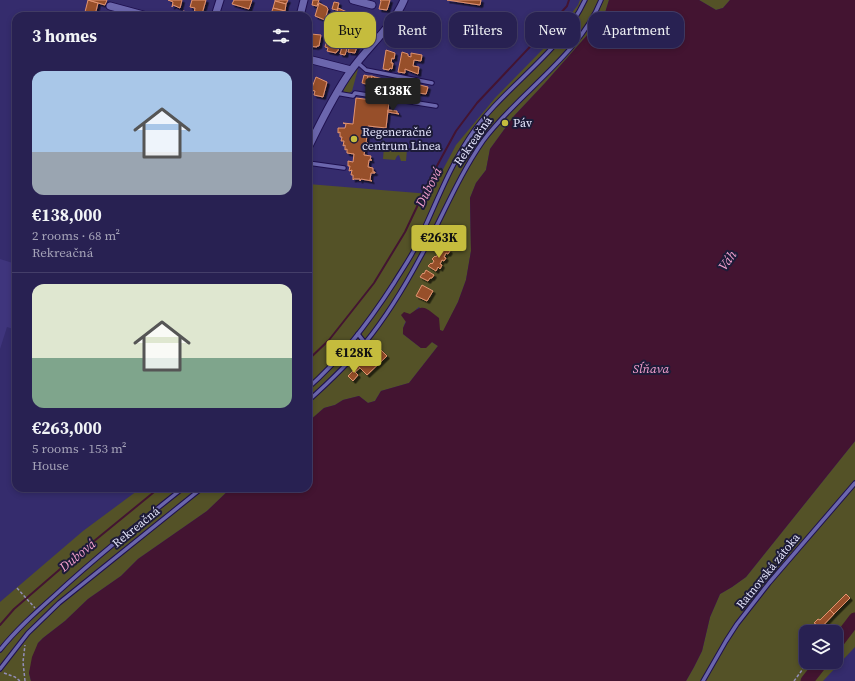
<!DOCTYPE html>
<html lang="en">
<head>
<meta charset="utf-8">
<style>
  body { margin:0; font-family:"Source Serif 4",serif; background:#342e5c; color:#f1f3f6; height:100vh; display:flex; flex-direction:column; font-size:15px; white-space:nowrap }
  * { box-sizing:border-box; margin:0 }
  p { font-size:13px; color:#a5a3b8 }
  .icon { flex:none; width:22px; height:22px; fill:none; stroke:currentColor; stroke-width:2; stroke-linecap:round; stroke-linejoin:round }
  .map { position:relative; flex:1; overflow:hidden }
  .panel { position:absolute; left:12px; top:12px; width:300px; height:480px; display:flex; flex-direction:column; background:#282152; border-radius:12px; box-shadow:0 2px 6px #0003,0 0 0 1px #443e69 }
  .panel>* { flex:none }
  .banner { position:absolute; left:324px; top:12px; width:380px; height:36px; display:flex; gap:8px }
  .fabs { position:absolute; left:799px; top:625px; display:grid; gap:8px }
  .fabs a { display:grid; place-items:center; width:44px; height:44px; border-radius:8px; background:#282152; box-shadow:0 2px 6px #0003,0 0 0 1px #443e69; font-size:20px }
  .price { position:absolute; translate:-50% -34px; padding:0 9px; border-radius:4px; background:#c5bc3d; color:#111; font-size:13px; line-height:26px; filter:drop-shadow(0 1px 2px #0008) }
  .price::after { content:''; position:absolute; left:50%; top:24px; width:12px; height:9px; margin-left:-6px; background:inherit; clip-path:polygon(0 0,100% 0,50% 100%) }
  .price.on { background:#222; color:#fff }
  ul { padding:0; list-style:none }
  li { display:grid; align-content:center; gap:8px; height:212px; padding:0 20px }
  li+li { border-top:1px solid #443e69 }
  li span { display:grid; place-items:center; height:124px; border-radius:12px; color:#555 }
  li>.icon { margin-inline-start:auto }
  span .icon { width:72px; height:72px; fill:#fffc; stroke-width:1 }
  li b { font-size:17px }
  h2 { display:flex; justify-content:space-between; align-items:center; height:48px; padding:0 20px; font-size:17px }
  .pill { padding:0 14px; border-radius:12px; background:#282152; box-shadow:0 2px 6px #0003,0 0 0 1px #443e69; font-size:14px; line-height:36px }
  .pill.on { background:#c5bc3d; color:#111 }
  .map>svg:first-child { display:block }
  .built { fill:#3f357d }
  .green { fill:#545227; fill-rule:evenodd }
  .water { fill:#431431 }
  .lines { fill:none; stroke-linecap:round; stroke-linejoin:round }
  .stream { stroke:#431431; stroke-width:2 }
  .river { stroke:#431431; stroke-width:13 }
  .building { fill:#974f2c; stroke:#e39470; filter:url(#shadow) }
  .service-casing { stroke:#1e104f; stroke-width:5.5 }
  .minor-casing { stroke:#1e104f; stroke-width:9 }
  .path { stroke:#938eb9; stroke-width:1.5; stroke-dasharray:3 2; stroke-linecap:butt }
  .service { stroke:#6b66ad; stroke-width:3.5 }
  .minor { stroke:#6b66ad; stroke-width:7 }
  .poi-dot { fill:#c5bc3d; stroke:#1d1b38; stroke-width:1.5 }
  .labels { text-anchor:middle; stroke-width:4; stroke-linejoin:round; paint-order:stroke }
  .poi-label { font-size:12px; fill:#e4e4fc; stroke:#1d1b38; text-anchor:start }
  .street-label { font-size:12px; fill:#e4e4fc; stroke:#1d1b38 }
  .water-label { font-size:13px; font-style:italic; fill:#f3a0ce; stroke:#1d1b38 }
</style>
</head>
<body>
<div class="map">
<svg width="855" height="681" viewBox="0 0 855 681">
  <defs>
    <filter id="shadow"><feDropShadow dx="2.5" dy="2.5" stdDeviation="0" flood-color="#0009"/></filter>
  </defs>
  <rect width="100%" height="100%" fill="#352c6d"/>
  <path class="built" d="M0,259L16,264V330L7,327L0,349Z"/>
  <g class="green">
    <path d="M580,0H609L604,16L545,83L514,116L490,149L486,170L476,183L470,198L471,251L466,280L458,302L443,332L440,330L419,307C411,314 402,322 403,334L421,348L432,342L438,346L409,383L381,391L375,401L368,403L359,396L343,400L335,405L324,408L308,422V184L430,194L456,145L495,98L546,46L578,5Z"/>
    <path d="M699,0H730L723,8L716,10Z"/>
    <path d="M355,69H358L352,91L348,94L344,93L342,86Z"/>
    <path d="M399,144H401L402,148L407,149L406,161H401L399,155L397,156L395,160L383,159L384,146L397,148Z"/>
    <path d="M855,441V647L823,681H686L694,667L702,651L710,617L720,594L732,587L746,577ZM806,632H836V662H806Z"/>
    <path d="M141,488H231L207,511L138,559L121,576L88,599L65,621L43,638L38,643L29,673L31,681H0V602L83,531Z"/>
  </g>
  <path class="water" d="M609,0H699L716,10L723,8L730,0H855V441L746,577L732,587L720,594L710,617L702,651L694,667L686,681H31L29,673L32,657L38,643L43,638L65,621L88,599L121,576L138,559L207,511L231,488H308V422L324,408L335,405L343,400L359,396L368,403L375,401L381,391L409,383L438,346L432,342L426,348H421L403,334V328L406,322L401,315L404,312L410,314C425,303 425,308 439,318L440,330L443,331L458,302L466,280L471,251L470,198L476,183L486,170L490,149L514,116L545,83L604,16Z"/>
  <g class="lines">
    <g class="stream">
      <path d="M308,360L329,340L374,283L405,232L432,175L456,131L477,103L542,34L567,6L569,0"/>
      <path d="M0,625L14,609L66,564L159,488"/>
    </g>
    <g class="river">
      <path d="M836,644L855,619"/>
      <path d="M807,681L822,662"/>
    </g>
  </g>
  <g class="building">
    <path d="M88,0L98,3L95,15L99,16H84Z"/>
    <path d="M88,0H107L105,5Z"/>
    <path d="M168,0H182L180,8L173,5L172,7L173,2Z"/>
    <path d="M192,0H206L202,14L195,11L194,13L195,8L190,7Z"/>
    <path d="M234,0H252L249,9L232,4Z"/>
    <path d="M275,0H288L286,4L275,1Z"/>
    <path d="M313,0H319L317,6L312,5Z"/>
    <path d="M380,0H390L387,10L379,9L381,1Z"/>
    <path d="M447,0H481L480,5Z"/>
    <path d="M275,1L286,4L285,11L273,8Z"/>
    <path d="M334,2L339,3L337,10L332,9Z"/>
    <path d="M319,3L327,7V8L328,9L325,20L315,16Z"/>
    <path d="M273,8L285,11L284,15L278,16L271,14Z"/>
    <path d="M338,8L347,12L346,14H348L344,25L335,21Z"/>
    <path d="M183,11L188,12L187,16H181Z"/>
    <path d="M231,13L241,16H230Z"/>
    <path d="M351,14L356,15L354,22L349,21Z"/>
    <path d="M360,17L371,20L367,29L355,26L358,18H360Z"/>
    <path d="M349,26L352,27L349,34L347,33Z"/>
    <path d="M311,34L321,35L319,46H317V47L308,46Z"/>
    <path d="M331,39L340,40L338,51H337L336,53L327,51L328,48L325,47L326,43L329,44Z"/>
    <path d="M350,39L359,40L355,53L348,52L350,44H348Z"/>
    <path d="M343,44L348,45L345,55L340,54Z"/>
    <path d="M386,50L395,53L394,59L392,58L391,63H393L392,69L390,68L389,70L383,69Z"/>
    <path d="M402,52L408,54V56L411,57V53L422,55L421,61L414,60L413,66L419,67L418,74L405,69V73L398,72Z"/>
    <path d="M364,75L368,76L366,84L362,83Z"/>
    <path d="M368,76H372L370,84H366Z"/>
    <path d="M372,76L375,77L374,85L370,84Z"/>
    <path d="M316,77L327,82L323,97L314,95L315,91L311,90Z"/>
    <path d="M375,77L379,78L378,86L374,85Z"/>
    <path d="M379,78L383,79L382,86H378Z"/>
    <path d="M383,79H387L386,87L382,86Z"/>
    <path d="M387,79L391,80L390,88L386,87Z"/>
    <path d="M391,80L395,81L394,89L390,88Z"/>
    <path d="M395,81L399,82L398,89H394Z"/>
    <path d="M411,84L416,85L414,92L410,91Z"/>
    <path d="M416,85H420L418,93L414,92Z"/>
    <path d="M420,85L428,87L426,94L418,93Z"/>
    <path d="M356,98L389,102L386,128L368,126L367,131H369V135L370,136L367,135L366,143H368L367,147L369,148L365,147L364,155L371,156L370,160H372H369L368,167L373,168V172H375V173H371L370,180L372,181L361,179L360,181V179H354L353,180V175H351L352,170L349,171L350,166H348V161L353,162L354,154L347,153V149L345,150V145L343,146L344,141H341L342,137H340V132L338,133V128H345L346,124L343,123L353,124Z"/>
    <path d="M388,110L397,111V113L399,114L388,112Z"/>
    <path d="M450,226L457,231L455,234L453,233L452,237L453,238L451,241L449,240L447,244L440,240L442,236L444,237L446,234L444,233L446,229L448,230Z"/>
    <path d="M443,246L450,251L448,254L446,253L444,257L446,258L444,261L442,260L440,264L442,265L440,269L438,267L436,271L428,266L431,263L432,264L434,261L432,259L435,256L436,257L438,254L437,253Z"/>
    <path d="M426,270L434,275L432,278H430L428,281L420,277L423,273L424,274Z"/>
    <path d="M422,285L433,291L427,301L416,296Z"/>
    <path d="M377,346L387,356L367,375L358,366Z"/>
    <path d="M358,366L360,368L355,372L358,375L353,381L348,376Z"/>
    <path d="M846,594L850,598L834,614L830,610Z"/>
    <path d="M830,610L834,614L817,632H814L811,629L816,624L814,623L818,619L820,620Z"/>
  </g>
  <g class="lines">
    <g class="service-casing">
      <g id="service">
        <path d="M357,62L366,70L432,83"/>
        <path d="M336,93L353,96L355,93L436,106"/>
        <path d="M308,163L344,168"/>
        <path d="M358,334L365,343"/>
        <path d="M308,388C342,358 369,322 394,283C400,273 407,263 413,252C432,215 446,173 469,138C502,87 559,56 585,0"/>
        <path d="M308,401C327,384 349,363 365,343C387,316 405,286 421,256C442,218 458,177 483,141C518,93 579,56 601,0"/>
        <path d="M0,650C16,630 35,613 54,596C95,558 139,523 183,488"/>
        <path d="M0,669L28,633L59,603L202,488"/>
        <path d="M703,681L726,641L737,624L769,583L855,483"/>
      </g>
    </g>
    <g class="minor-casing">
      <g id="minor">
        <path d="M353,0L372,5"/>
        <path d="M110,6L147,16"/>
        <path d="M215,16L220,0"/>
        <path d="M300,16L304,0"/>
        <path d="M308,59L351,70"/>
        <path d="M308,148C321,122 333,96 350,72C367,47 392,28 404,0"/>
      </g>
    </g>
    <g class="path">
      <path d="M17,588L35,608"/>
      <path d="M4,673L15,677L20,681"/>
      <path d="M25,681L23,662L25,645"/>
      <path d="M794,681L808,662"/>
    </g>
    <use href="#service" class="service"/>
    <use href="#minor" class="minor"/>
  </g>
  <g class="poi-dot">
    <circle cx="505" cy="123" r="4"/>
    <circle cx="354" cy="139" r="4"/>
  </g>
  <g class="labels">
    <g class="poi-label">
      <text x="513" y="127">Páv</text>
      <text x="362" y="136">Regeneračné<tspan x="362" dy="14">centrum Linea</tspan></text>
    </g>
    <g class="street-label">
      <text transform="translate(473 141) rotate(-55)" y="4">Rekreačná</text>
      <text transform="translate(136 527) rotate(-39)" y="4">Rekreačná</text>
      <text transform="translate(768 571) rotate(-51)" y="4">Ratnovská zátoka</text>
    </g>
    <g class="water-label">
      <text transform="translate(428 187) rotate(-63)" y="5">Dubová</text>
      <text transform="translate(727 260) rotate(-54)" y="5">Váh</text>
      <text x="651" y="373">Sĺňava</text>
      <text transform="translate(77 555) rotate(-40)" y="5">Dubová</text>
    </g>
  </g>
</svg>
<div class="fabs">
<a><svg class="icon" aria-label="layers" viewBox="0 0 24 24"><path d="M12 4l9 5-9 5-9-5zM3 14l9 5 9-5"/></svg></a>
</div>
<b class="price on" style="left:393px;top:112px">€138K</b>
<b class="price" style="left:439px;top:259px">€263K</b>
<b class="price" style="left:354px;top:374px">€128K</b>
<div class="banner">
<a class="pill on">Buy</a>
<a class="pill">Rent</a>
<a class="pill">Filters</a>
<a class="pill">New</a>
<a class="pill">Apartment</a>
</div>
<section class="panel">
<h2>3 homes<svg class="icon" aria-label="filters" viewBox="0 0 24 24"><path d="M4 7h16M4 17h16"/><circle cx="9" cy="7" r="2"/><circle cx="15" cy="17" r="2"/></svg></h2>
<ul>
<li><span style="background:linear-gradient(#a9c7e8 65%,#9aa5b1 0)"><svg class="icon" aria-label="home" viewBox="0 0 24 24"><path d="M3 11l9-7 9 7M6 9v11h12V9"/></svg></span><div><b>€138,000</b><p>2 rooms · 68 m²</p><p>Rekreačná</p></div></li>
<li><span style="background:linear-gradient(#dfe7d0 60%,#7fa58c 0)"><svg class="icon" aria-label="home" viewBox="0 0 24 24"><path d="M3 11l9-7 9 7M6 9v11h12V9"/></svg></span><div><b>€263,000</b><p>5 rooms · 153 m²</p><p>House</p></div></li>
</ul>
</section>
</div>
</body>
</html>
